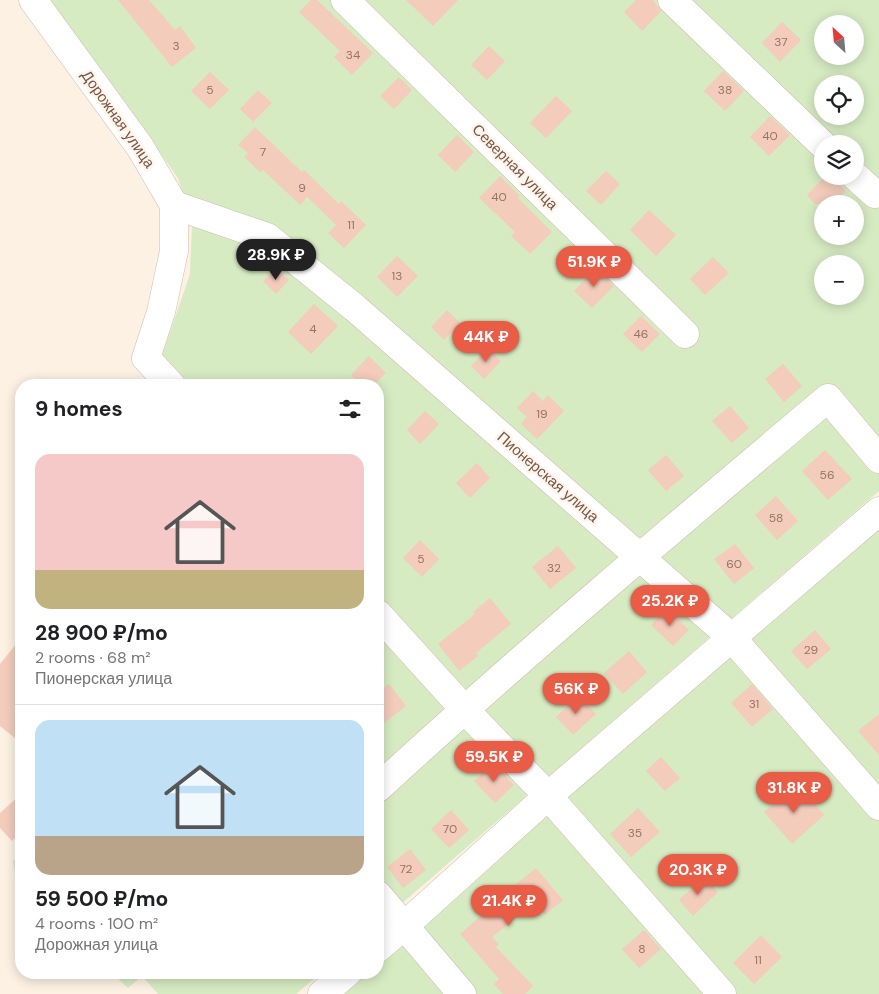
<!DOCTYPE html>
<html lang="en">
<head>
<meta charset="utf-8">
<style>
  body { margin:0; font-family:"DM Sans",sans-serif; background:#f2f2f2; color:#202124; height:100vh; display:flex; flex-direction:column; font-size:19px; white-space:nowrap }
  * { box-sizing:border-box; margin:0 }
  p { font-size:16px; color:#757577 }
  .icon { flex:none; width:28px; height:28px; fill:none; stroke:currentColor; stroke-width:2; stroke-linecap:round; stroke-linejoin:round }
  .map { position:relative; flex:1; overflow:hidden }
  .panel { position:absolute; left:15px; top:379px; width:369px; height:600px; display:flex; flex-direction:column; background:#fff; border-radius:20px; box-shadow:0 2px 12px #0003 }
  .panel>* { flex:none }
  .needle { width:32px; rotate:334deg }
  .buttons { position:absolute; left:814px; top:15px; display:grid; gap:10px }
  .buttons a { display:grid; place-items:center; width:50px; height:50px; border-radius:50%; background:#fff; box-shadow:0 2px 12px #0003; font-size:25px }
  .price { position:absolute; translate:-50% -42px; padding:0 11px; border-radius:18px; background:#e95d47; color:#fff; font-size:16px; line-height:32px; filter:drop-shadow(0 1px 2px #0008) }
  .price::after { content:''; position:absolute; left:50%; top:30px; width:15px; height:11px; margin-left:-8px; background:inherit; clip-path:polygon(0 0,100% 0,50% 100%) }
  .price.on { background:#222; color:#fff }
  ul { padding:0; list-style:none }
  li { display:grid; align-content:center; gap:10px; height:265px; padding:0 20px }
  li+li { border-top:1px solid #e0e0e0 }
  li span { display:grid; place-items:center; height:155px; border-radius:15px; color:#555 }
  li>.icon { margin-inline-start:auto }
  span .icon { width:90px; height:90px; fill:#fffc; stroke-width:1 }
  li b { font-size:21px }
  h2 { display:flex; justify-content:space-between; align-items:center; height:60px; padding:0 20px; font-size:21px }
  .map>svg:first-child { display:block }
  .green { fill:#d6ebc2; fill-rule:evenodd }
  .building { fill:#f3ccbb }
  .lines { fill:none; stroke-linecap:round; stroke-linejoin:round }
  .minor-casing { stroke:#d0baad; stroke-width:29 }
  .minor { stroke:#fff; stroke-width:28 }
  .labels { text-anchor:middle; stroke-width:5; stroke-linejoin:round; paint-order:stroke }
  .number-label { font-size:12px; fill:#957366 }
  .street-label { font-size:15px; fill:#765549; stroke:#fff5eb }
</style>
</head>
<body>
<div class="map">
<svg width="879" height="994" viewBox="0 0 879 994">
  <rect width="100%" height="100%" fill="#fdf1e4"/>
  <g class="green">
    <path d="M50,0H879V491L378,924V385H161L162,356L190,274L192,225L178,178ZM822,24H855V56H822ZM822,84H855V116H822ZM822,144H855V176H822ZM822,204H855V236H822ZM822,264H855V296H822Z"/>
    <path d="M879,527V994H341L366,973L378,972V962Z"/>
    <path d="M21,854V884L16,879L13,861Z"/>
    <path d="M112,973H321L296,994H158L142,976L128,988Z"/>
  </g>
  <g class="building">
    <path d="M118,0H149L175,30L180,26L196,48L172,67Z"/>
    <path d="M311,0H317L373,53L352,75L334,57L340,51L299,12Z"/>
    <path d="M406,0H458L433,26Z"/>
    <path d="M636,0H653L661,11L642,31L624,12Z"/>
    <path d="M782,22L801,40L780,62L762,43Z"/>
    <path d="M489,46L505,61L487,80L471,65Z"/>
    <path d="M723,71L744,91L725,111L704,91Z"/>
    <path d="M210,72L229,90L210,109L191,91Z"/>
    <path d="M399,77L412,90L394,109L380,96Z"/>
    <path d="M258,90L272,103L253,122L240,109Z"/>
    <path d="M556,96L572,111L546,138L530,123Z"/>
    <path d="M770,116L790,135L769,156L750,137Z"/>
    <path d="M255,127L302,172L304,170L339,204L341,201L366,225L344,248L328,233L336,225L307,197L300,205L263,170L260,172L244,157L248,153L238,145Z"/>
    <path d="M457,135L474,152L455,172L438,155Z"/>
    <path d="M606,171L620,184L601,205L586,191Z"/>
    <path d="M500,176L520,196L518,198L552,232L530,254L511,236L515,232L479,198Z"/>
    <path d="M825,176H831L846,191L833,204H815L807,195Z"/>
    <path d="M649,210L676,235L656,256L630,230Z"/>
    <path d="M397,256L418,276L397,297L377,277Z"/>
    <path d="M713,257L729,273L705,295L690,279Z"/>
    <path d="M276,268L289,280L276,294L263,281Z"/>
    <path d="M596,268L614,286L592,308L574,291Z"/>
    <path d="M314,304L338,326L311,354L288,332Z"/>
    <path d="M447,310L460,323L444,340L431,327Z"/>
    <path d="M641,316L660,334L642,352L623,334Z"/>
    <path d="M488,348L501,361L484,379L471,366Z"/>
    <path d="M369,356L386,373L374,385H361L351,375Z"/>
    <path d="M783,364L802,386L784,402L765,379Z"/>
    <path d="M533,391L543,401L548,395L564,411L537,439L521,424L527,417L517,408Z"/>
    <path d="M730,406L749,428L732,443L712,421Z"/>
    <path d="M425,411L439,424L420,444L407,430Z"/>
    <path d="M825,450L852,479L828,500L802,471Z"/>
    <path d="M666,455L684,476L666,491L648,470Z"/>
    <path d="M477,463L490,478L470,498L456,483Z"/>
    <path d="M776,496L798,521L777,540L755,515Z"/>
    <path d="M420,540L439,559L422,577L403,558Z"/>
    <path d="M735,544L754,568L734,584L714,559Z"/>
    <path d="M558,546L576,568L550,589L532,567Z"/>
    <path d="M490,598L511,624L476,653L478,656L459,671L438,644L475,614L473,612Z"/>
    <path d="M667,608L689,630L673,646L651,625Z"/>
    <path d="M815,630L831,649L807,669L791,651Z"/>
    <path d="M21,638V743L0,726V664Z"/>
    <path d="M629,651L647,672L623,694L604,673Z"/>
    <path d="M389,684L406,706L378,728V693Z"/>
    <path d="M752,684L773,709L752,727L731,703Z"/>
    <path d="M578,696L596,714L573,735L556,717Z"/>
    <path d="M879,714V755L858,731Z"/>
    <path d="M661,757L680,778L665,791L646,771Z"/>
    <path d="M493,763L514,785L495,803L474,781Z"/>
    <path d="M796,783L824,815L792,844L764,812Z"/>
    <path d="M21,794V832L12,841L0,828V813Z"/>
    <path d="M638,808L660,832L631,857L610,834Z"/>
    <path d="M451,810L469,830L449,848L431,829Z"/>
    <path d="M410,849L426,870L403,888L387,867Z"/>
    <path d="M536,868L563,900L545,915L535,903L492,937L499,944L496,947L533,986L525,994H503L494,984L499,979L460,934L491,907L486,901L504,886L508,891Z"/>
    <path d="M704,877L718,892L693,916L679,900Z"/>
    <path d="M644,930L661,949L639,968L622,949Z"/>
    <path d="M761,935L782,957L754,984L733,963Z"/>
  </g>
  <g class="lines">
    <g class="minor-casing">
      <g id="minor">
        <path d="M33,0L140,147L174,205V251L161,312L146,358L171,385"/>
        <path d="M345,0L685,334"/>
        <path d="M672,0L822,144"/>
        <path d="M855,176L875,194"/>
        <path d="M174,205L267,237L355,308L731,637L879,806"/>
        <path d="M378,614L464,709L548,796L722,994"/>
        <path d="M378,788C524,654 676,526 828,398L879,459"/>
        <path d="M378,895L462,994"/>
        <path d="M378,948L403,927L548,796L879,511"/>
        <path d="M322,994L348,972"/>
      </g>
    </g>
    <use href="#minor" class="minor"/>
  </g>
  <g class="labels">
    <g class="number-label">
      <text x="781" y="46">37</text>
      <text x="176" y="50">3</text>
      <text x="353" y="59">34</text>
      <text x="210" y="94">5</text>
      <text x="725" y="94">38</text>
      <text x="770" y="140">40</text>
      <text x="263" y="156">7</text>
      <text x="302" y="192">9</text>
      <text x="499" y="201">40</text>
      <text x="351" y="229">11</text>
      <text x="397" y="280">13</text>
      <text x="313" y="333">4</text>
      <text x="641" y="338">46</text>
      <text x="542" y="418">19</text>
      <text x="827" y="479">56</text>
      <text x="776" y="522">58</text>
      <text x="421" y="563">5</text>
      <text x="734" y="568">60</text>
      <text x="554" y="572">32</text>
      <text x="811" y="654">29</text>
      <text x="754" y="708">31</text>
      <text x="450" y="833">70</text>
      <text x="635" y="837">35</text>
      <text x="406" y="873">72</text>
      <text x="642" y="953">8</text>
      <text x="758" y="964">11</text>
    </g>
    <g class="street-label">
      <text transform="translate(118 119) rotate(55)" y="5">Дорожная улица</text>
      <text transform="translate(515 167) rotate(45)" y="5">Северная улица</text>
      <text transform="translate(548 477) rotate(41)" y="5">Пионерская улица</text>
    </g>
  </g>
</svg>
<div class="buttons">
<a><svg class="needle" viewBox="-14 -14 28 28"><path d="M0-13l5 13h-10z" fill="#e53935"/><path d="M0 13l5-13h-10z" fill="#757577"/></svg></a>
<a><svg class="icon" aria-label="locate" viewBox="0 0 24 24"><circle cx="12" cy="12" r="6"/><path d="M12 2v4M12 18v4M2 12h4M18 12h4"/></svg></a>
<a><svg class="icon" aria-label="layers" viewBox="0 0 24 24"><path d="M12 4l9 5-9 5-9-5zM3 14l9 5 9-5"/></svg></a>
<a>+</a>
<a>−</a>
</div>
<b class="price on" style="left:276px;top:281px">28.9K ₽</b>
<b class="price" style="left:594px;top:288px">51.9K ₽</b>
<b class="price" style="left:486px;top:363px">44K ₽</b>
<b class="price" style="left:670px;top:627px">25.2K ₽</b>
<b class="price" style="left:576px;top:715px">56K ₽</b>
<b class="price" style="left:494px;top:783px">59.5K ₽</b>
<b class="price" style="left:794px;top:814px">31.8K ₽</b>
<b class="price" style="left:698px;top:896px">20.3K ₽</b>
<b class="price" style="left:509px;top:927px">21.4K ₽</b>
<section class="panel">
<h2>9 homes<svg class="icon" aria-label="filters" viewBox="0 0 24 24"><path d="M4 7h16M4 17h16"/><circle cx="9" cy="7" r="2"/><circle cx="15" cy="17" r="2"/></svg></h2>
<ul>
<li><span style="background:linear-gradient(#f6c9c9 75%,#c2b280 0)"><svg class="icon" aria-label="home" viewBox="0 0 24 24"><path d="M3 11l9-7 9 7M6 9v11h12V9"/></svg></span><div><b>28 900 ₽/mo</b><p>2 rooms · 68 m²</p><p>Пионерская улица</p></div></li>
<li><span style="background:linear-gradient(#bfe0f5 75%,#b9a48a 0)"><svg class="icon" aria-label="home" viewBox="0 0 24 24"><path d="M3 11l9-7 9 7M6 9v11h12V9"/></svg></span><div><b>59 500 ₽/mo</b><p>4 rooms · 100 m²</p><p>Дорожная улица</p></div></li>
</ul>
</section>
</div>
</body>
</html>
